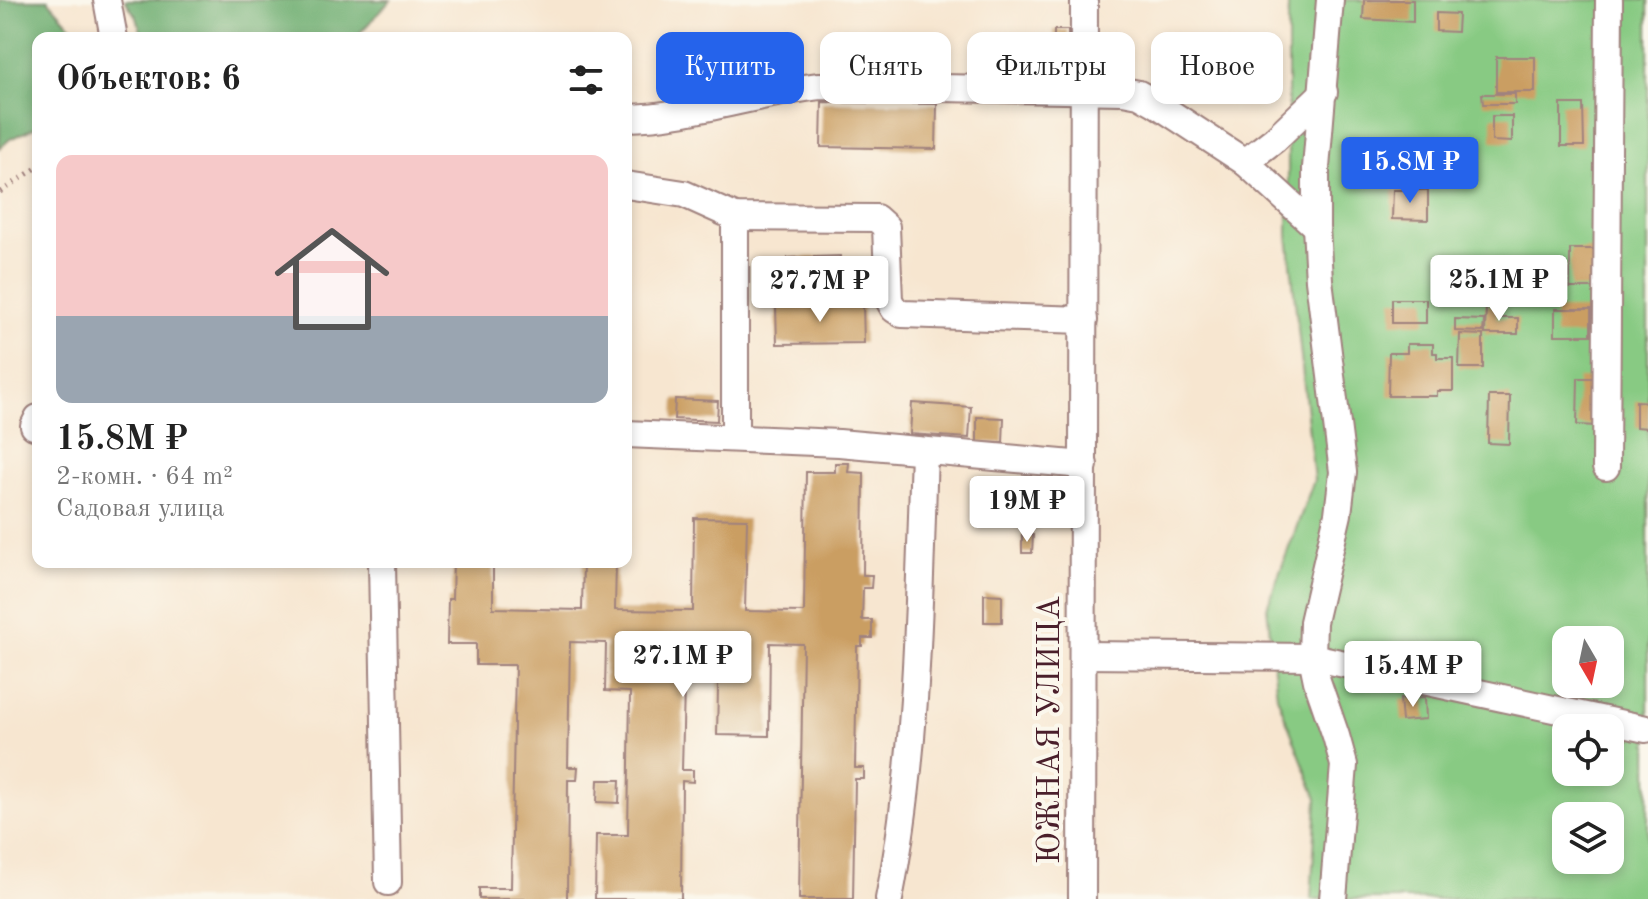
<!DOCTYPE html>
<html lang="ru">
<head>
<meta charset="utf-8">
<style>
  body { margin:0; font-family:"Old Standard TT",serif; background:#f6f6f6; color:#222; height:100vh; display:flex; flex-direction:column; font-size:30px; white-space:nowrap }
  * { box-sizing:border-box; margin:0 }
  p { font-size:26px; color:#767676 }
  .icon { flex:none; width:44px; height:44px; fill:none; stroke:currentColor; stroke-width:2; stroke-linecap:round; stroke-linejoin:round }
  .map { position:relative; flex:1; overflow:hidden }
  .panel { position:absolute; left:32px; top:32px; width:600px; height:536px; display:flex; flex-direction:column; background:#fff; border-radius:16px; box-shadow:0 4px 12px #0003 }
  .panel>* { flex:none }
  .banner { position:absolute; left:656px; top:32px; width:760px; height:72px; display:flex; gap:16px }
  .needle { width:52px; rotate:171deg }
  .controls { position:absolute; left:1552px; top:626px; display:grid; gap:16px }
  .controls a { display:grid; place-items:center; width:72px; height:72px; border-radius:16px; background:#fff; box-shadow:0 4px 12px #0003; font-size:40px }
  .price { position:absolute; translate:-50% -68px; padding:0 18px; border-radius:8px; background:#fff; color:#222; font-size:26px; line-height:52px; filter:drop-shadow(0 2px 4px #0008) }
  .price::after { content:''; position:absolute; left:50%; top:48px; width:24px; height:18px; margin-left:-12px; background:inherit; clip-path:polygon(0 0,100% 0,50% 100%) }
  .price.current { background:#2563eb; color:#fff }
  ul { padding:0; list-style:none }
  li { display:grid; align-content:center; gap:16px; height:424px; padding:0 24px }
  li span { display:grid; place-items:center; height:248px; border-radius:16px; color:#555 }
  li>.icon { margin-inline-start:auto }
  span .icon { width:144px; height:144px; fill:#fffc; stroke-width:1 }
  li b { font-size:34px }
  h2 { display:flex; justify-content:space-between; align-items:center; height:96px; padding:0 24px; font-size:34px }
  .pill { padding:0 28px; border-radius:16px; background:#fff; box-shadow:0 4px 12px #0003; font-size:28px; line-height:72px }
  .pill.current { background:#2563eb; color:#fff }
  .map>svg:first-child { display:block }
  .green { fill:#88ca83; stroke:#697457; stroke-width:2; fill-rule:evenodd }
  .forest { fill:#6eae71; stroke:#5c664e; stroke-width:2 }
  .building { fill:#ca9e62 }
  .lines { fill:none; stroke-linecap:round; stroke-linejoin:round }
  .minor-casing { stroke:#a0827e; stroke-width:30 }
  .path { stroke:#a0827e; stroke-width:5; stroke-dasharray:2 6; stroke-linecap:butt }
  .minor { stroke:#fff; stroke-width:26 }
  .labels { text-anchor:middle; stroke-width:8; stroke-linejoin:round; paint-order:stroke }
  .street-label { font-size:32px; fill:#4a1f2b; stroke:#fbf7ec }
</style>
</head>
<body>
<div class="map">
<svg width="1648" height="899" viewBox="0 0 1648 899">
  <rect width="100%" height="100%" fill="#fbf7ec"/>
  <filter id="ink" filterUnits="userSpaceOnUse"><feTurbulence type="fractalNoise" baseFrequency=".0125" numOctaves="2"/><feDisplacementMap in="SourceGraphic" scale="16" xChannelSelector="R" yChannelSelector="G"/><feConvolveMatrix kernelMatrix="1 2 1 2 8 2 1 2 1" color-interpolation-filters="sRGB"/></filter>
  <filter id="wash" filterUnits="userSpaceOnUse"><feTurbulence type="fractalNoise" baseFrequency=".006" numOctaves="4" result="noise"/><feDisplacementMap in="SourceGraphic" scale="32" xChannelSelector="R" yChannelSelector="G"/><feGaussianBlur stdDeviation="1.8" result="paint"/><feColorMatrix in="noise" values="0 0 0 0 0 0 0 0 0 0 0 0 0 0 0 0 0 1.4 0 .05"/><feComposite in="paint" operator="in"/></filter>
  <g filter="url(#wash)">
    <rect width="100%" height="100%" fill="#f7e6d0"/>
    <path class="green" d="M1288,0H1648V899H1311L1317,799L1277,696L1267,607L1314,480L1288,235ZM1566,640H1610V684H1566ZM1566,728H1610V772H1566ZM1566,816H1610V860H1566Z"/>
    <g class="forest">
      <path d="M0,0H48L71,26L75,38H38V126L10,139L0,148Z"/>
      <path d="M125,0H391L355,38H143L137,18Z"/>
    </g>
    <g id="blocks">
      <g class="building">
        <path d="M1364,0H1413V22L1363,19Z"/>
        <path d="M1436,13L1458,14L1457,32L1436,31Z"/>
        <rect x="1054" y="30" width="14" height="24"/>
        <rect x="1496" y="57" width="39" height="35"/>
        <path d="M1482,94H1515V104H1483Z"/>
        <path d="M822,102L937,104L936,149L821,147Z"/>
        <path d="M1561,104H1583L1584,146H1561Z"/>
        <path d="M1492,116H1512V142L1492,141Z"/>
        <path d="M1393,190H1428V220L1392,219Z"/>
        <rect x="1570" y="249" width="28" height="39"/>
        <path d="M840,256L841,289L789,290L788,258Z"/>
        <path d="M1535,270H1550V287L1535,286Z"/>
        <rect x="1392" y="299" width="34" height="24"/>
        <path d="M863,305L864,343L777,344L776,306Z"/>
        <path d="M1486,305H1497V318H1518V334H1485Z"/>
        <rect x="1555" y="309" width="36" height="26"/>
        <path d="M1455,319L1484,320L1483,332L1455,331Z"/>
        <path d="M1460,334L1483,335V368H1459Z"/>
        <path d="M1407,344H1433V353H1437V358H1453V391H1437V396H1388L1389,353H1407Z"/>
        <path d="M1578,378H1598L1597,426L1577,425Z"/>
        <path d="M1489,396H1510L1509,444L1488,443Z"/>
        <path d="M675,399L718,401L717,421L674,419Z"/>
        <path d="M1636,401L1648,402V428L1636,427Z"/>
        <path d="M912,403L971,407L969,438L910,434Z"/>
        <path d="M977,417L1004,418L1003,443L977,442Z"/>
        <path d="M835,463H849L848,472L864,473L863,575H872L871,588H863L862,620H872V638H862V646H857L855,768H864V779H855L853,899H799L803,644L770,643L769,736L717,735L719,643H685L682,770H693V782L682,781L681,899H595L596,835H628L630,692L605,691L606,643L570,642L568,767H578L577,780H568L567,899H479V888H511L515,665H476V644H447L448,599H452L453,562H493V608L582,610L583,562H616L615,610L693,611L694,518L747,519L745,611L804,612L806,472H835Z"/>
        <path d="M976,503L989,504L988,523L976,522Z"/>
        <path d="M1022,535H1033L1032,553H1022Z"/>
        <path d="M984,594L1002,595V622H984Z"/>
        <path d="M1425,697L1426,719L1402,721L1400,699Z"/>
        <path d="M598,780H620L619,803L597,802Z"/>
      </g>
    </g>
  </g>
  <g filter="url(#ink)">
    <use href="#blocks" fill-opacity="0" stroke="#a0827e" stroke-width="2"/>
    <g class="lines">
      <g class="minor-casing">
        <g id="minor">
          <path d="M107,0L114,38"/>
          <path d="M1330,0L1316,168V227L1319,280L1343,472L1338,514L1313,622L1312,657L1317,681L1336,736L1344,765L1333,899"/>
          <path d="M626,118C692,117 755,93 820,86L1123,91L1139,94L1155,103L1245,162L1316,227"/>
          <path d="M1245,162L1275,139L1324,92"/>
          <path d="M626,185L684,194L735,217L876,218L886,227L889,300L894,309L902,314L1084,320"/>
          <path d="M34,426L38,418"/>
          <path d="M626,434L839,443L1084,465"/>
          <path d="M735,437V217"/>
          <path d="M1606,467L1609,0"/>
          <path d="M382,562L388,882"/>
          <path d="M1083,655L1312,657L1646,729"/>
          <path d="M889,899C918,752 919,601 924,452"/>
          <path d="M1082,899L1084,0"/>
        </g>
      </g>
      <path class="path" d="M0,192L38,167"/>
      <use href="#minor" class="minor"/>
    </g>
  </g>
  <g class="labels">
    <g class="street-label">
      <text transform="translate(1048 730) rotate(-90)" y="11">ЮЖНАЯ УЛИЦА</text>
    </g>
  </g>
</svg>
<div class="controls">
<a><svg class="needle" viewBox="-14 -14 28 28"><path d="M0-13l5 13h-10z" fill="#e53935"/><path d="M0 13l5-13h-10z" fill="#767676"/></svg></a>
<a><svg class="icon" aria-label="locate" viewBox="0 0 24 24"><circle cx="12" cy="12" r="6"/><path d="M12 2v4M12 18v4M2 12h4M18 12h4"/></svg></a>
<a><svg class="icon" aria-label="layers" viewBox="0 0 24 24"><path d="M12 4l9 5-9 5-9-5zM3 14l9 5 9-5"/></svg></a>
</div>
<b class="price current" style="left:1410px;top:205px">15.8M ₽</b>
<b class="price" style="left:1499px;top:323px">25.1M ₽</b>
<b class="price" style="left:820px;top:324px">27.7M ₽</b>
<b class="price" style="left:1027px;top:544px">19M ₽</b>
<b class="price" style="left:683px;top:699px">27.1M ₽</b>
<b class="price" style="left:1413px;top:709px">15.4M ₽</b>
<div class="banner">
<a class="pill current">Купить</a>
<a class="pill">Снять</a>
<a class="pill">Фильтры</a>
<a class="pill">Новое</a>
</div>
<section class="panel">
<h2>Объектов: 6<svg class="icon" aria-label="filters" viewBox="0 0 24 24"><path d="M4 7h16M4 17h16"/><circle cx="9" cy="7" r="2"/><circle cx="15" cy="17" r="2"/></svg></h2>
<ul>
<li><span style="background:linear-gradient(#f6c9c9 65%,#9aa5b1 0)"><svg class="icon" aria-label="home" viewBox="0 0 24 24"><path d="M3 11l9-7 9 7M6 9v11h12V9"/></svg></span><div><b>15.8M ₽</b><p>2-комн. · 64 m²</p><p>Садовая улица</p></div></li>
</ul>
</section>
</div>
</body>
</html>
